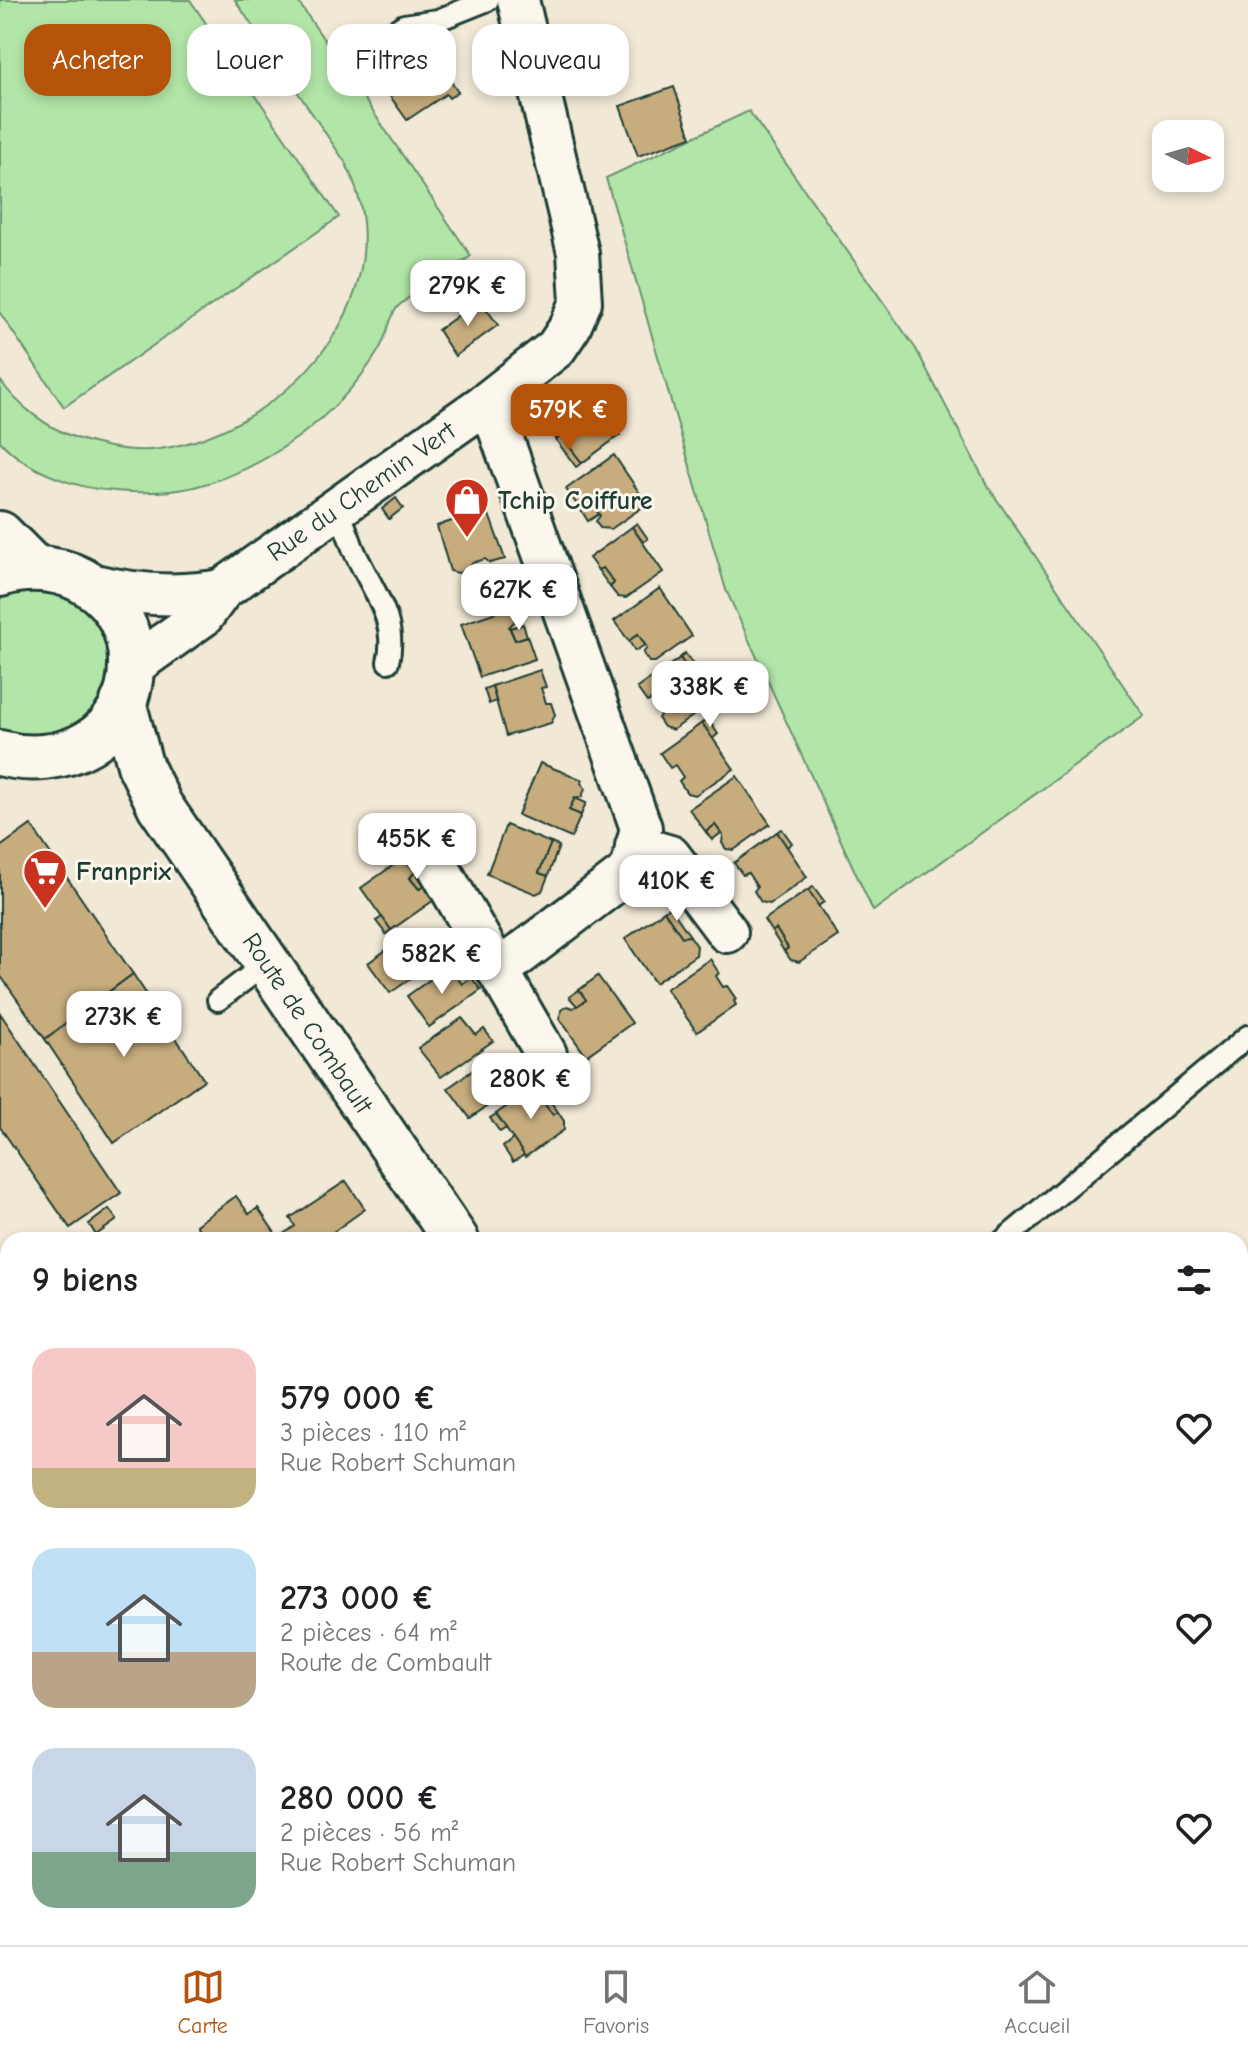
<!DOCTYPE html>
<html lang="fr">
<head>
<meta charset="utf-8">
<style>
  body { margin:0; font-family:"Comic Neue",sans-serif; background:#f6f6f6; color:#202124; height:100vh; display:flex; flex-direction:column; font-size:30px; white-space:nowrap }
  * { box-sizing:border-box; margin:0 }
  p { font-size:26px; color:#757577 }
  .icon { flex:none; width:44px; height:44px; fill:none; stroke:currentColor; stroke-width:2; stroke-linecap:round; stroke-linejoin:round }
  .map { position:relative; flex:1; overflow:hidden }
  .sheet { position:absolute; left:0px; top:1232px; width:1248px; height:714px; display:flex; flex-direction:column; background:#fff; border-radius:24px 24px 0 0; box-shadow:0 4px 12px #0003 }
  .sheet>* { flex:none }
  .top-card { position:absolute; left:24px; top:24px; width:800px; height:72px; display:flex; gap:16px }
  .needle { width:52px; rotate:95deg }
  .tools { position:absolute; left:1152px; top:120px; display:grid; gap:16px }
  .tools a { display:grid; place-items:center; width:72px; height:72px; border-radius:16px; background:#fff; box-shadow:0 4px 12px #0003; font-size:40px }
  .price { position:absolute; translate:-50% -68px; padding:0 18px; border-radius:16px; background:#fff; color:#222; font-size:26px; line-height:52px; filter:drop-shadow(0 2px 4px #0008) }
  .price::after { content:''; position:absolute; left:50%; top:48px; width:24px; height:18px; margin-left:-12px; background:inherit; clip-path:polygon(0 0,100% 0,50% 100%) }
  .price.current { background:#b45309; color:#fff }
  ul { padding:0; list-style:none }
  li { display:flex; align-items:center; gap:24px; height:200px; padding:0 32px }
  li span { display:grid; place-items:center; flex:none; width:224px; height:160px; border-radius:24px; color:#555 }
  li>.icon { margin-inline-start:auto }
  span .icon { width:96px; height:96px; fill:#fffc; stroke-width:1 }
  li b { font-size:34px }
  h2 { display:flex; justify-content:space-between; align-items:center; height:96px; padding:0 32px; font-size:34px }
  .pill { padding:0 28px; border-radius:24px; background:#fff; box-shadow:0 4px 12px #0003; font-size:28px; line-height:72px }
  .pill.current { background:#b45309; color:#fff }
  .menu { display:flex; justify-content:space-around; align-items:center; height:112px; border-top:2px solid #e0e0e0; background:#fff; font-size:22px; color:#757577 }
  .menu a { display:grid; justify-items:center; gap:4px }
  .menu .current { color:#b45309 }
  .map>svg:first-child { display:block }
  .green { fill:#b2e6a8; stroke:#68926e; stroke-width:2 }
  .building { fill:#c7ad7e; stroke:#1f3d34; stroke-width:2 }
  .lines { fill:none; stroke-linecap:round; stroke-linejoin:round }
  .lane-casing { stroke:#1f3d34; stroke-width:26 }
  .street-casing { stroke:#1f3d34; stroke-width:46 }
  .secondary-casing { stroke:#1f3d34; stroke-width:50 }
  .lane { stroke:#fbf7ec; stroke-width:20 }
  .street { stroke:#fbf7ec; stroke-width:40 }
  .secondary { stroke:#fbf7ec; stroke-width:44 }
  .labels { text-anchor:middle; stroke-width:6; stroke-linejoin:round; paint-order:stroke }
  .street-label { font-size:26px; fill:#1f3d34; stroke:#fbf7ec }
  .poi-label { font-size:26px; font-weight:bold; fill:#1f3d34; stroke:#fbf7ec; text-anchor:start }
</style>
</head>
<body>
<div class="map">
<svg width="1248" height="1945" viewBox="0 0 1248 1945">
  <rect width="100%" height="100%" fill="#f1e8d6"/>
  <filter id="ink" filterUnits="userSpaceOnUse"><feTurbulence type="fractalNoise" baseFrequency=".0125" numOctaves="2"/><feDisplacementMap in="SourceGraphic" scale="16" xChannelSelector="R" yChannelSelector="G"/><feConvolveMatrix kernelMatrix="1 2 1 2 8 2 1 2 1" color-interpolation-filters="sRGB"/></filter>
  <g filter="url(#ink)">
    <g class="green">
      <path d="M0,0H190L339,217L64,407L0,313Z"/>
      <path d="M235,0H297L471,256C458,265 402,299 396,309C388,322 386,340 377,353C337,417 267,469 194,487C169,493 140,493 115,491C76,489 25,470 0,441V380C18,406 46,427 76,438C103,447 132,453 160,449C288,429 412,294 345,162Z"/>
      <path d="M749,111L916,349L987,485L1144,716L873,911L726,590L606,178Z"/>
      <path d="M58,588C70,597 89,606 97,619C140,684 73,757 0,729V593Z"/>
      <path d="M8,1624V1938H515L489,1945H0V1628Z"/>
    </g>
    <g class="building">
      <path d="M417,61L426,73L439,64L458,92L449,98L446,94L407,120L382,85Z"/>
      <path d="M674,87L691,137L638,156L620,106Z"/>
      <path d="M480,300L498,325L455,356L438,330Z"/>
      <path d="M590,391L620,435L582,463L561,436L556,440L546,427L548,420Z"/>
      <path d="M561,436L582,463L576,467L556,440Z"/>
      <path d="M614,455L647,504L611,529L600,528L596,521L600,516L591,503L581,510L566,489Z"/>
      <path d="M396,498L403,508L389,519L382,509Z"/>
      <path d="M486,503L487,509L471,515L469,509Z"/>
      <path d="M591,503L599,514L588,521L581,510Z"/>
      <path d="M487,509L505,559L490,563L485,559L472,563L469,570L458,573L450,571L437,526Z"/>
      <path d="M637,523L648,539L643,542L632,527Z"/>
      <path d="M632,527L663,572L626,598L618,597L610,587L614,583L603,568L598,570L589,558Z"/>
      <path d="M603,568L614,583L610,587L598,570Z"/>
      <path d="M660,588L692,636L655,662H649L643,653L647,648L638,634L629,641L614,621Z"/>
      <path d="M502,610L512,613L515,621L509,627L515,640L527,636L535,659L480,677L461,624Z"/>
      <path d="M523,624L527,636L515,640L510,628Z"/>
      <path d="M638,634L645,645L635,651L629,641Z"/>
      <path d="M685,653L696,669L690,673L680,658Z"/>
      <path d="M680,658L711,703L673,730L664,727L658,718L661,714L651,700L647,702L637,688Z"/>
      <path d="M540,670L546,687L541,688L546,703H551L555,715L551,723L506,736L492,686Z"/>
      <path d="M492,686L496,701L489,704L484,689Z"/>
      <path d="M708,719L718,734L712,739L702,723Z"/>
      <path d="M702,723L734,769L695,795L687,793L679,781L683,777L675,765L670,768L660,753Z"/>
      <path d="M540,763L583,780L581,783L585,788L582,797L575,798L569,810L581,815L571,838L518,815Z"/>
      <path d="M737,776L770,824L734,850L726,849L722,843L723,835L715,825L706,832L689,809Z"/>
      <path d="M575,798L586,803L581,815L569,810Z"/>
      <path d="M31,825L133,974L45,1039L0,975V847Z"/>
      <path d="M506,825L551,843L539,873L548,876L542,891L536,894L487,874Z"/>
      <path d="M715,825L721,833L712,840L706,832Z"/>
      <path d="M782,829L792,843L787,847L777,832Z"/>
      <path d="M777,832L807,877L770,904L761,902L754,891L757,887L748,873L743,875L734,863Z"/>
      <path d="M551,843L559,846L548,876L539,873Z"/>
      <path d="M399,861L408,863L415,872L410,878L419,889L425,886L434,900L391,930L361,888Z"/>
      <path d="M415,872L425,886L419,889L410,878Z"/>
      <path d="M813,887L824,902L818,906L808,890Z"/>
      <path d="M808,890L838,936L799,962L791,960L784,951L788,948L776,929L772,932L764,920Z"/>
      <path d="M670,907L690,936L682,937L664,911Z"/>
      <path d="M664,911L682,937L690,936L697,946L696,955L655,983L625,939Z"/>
      <path d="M382,917L391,930L386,934L376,921Z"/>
      <path d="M776,929L788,948L784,951L772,932Z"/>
      <path d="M410,933L423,951L433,945L441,958L390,993L368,963Z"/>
      <path d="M710,959L719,973L716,976L723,987L727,986L736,999L734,1001L736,1005L697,1032L666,989Z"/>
      <path d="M449,966L462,984L471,977L481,990L429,1027L407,996Z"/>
      <path d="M133,974L204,1080L114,1143L45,1039Z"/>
      <path d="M598,976L632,1023L586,1056L560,1019L561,1010L567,1006L573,1008L586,1000L579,990Z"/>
      <path d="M579,990L586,1000L577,1006L569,997Z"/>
      <path d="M0,1013L121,1193L70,1228L0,1127Z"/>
      <path d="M462,1018L476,1035L484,1029L493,1041L441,1077L418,1048Z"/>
      <path d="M490,1058L502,1074L511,1068L522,1082L470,1118L448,1088Z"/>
      <path d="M538,1084L546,1095L541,1099L553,1115L558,1112L564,1121V1130L525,1157L496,1114Z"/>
      <path d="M546,1095L558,1112L553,1115L541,1099Z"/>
      <path d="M496,1114L506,1128L500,1132L490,1118Z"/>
      <path d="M513,1139L524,1155L513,1162L503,1147Z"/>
      <path d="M346,1181L365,1209L322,1240H275L295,1226L290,1218Z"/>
      <path d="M236,1196L249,1214L258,1208L275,1233L265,1240H206L196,1225Z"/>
      <path d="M109,1209L117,1220L96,1235L89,1224Z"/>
      <path d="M8,1330V1498L0,1504V1335Z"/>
    </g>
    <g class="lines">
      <g class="lane-casing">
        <g id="lane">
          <path d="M353,58L404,25L438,20L488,0"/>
          <path d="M337,507C343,520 348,534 353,548C369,586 399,618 388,662"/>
          <path d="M218,1000L267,963"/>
          <path d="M1004,1240L1248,1036"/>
          <path d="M547,1945L551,1938"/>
        </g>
      </g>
      <g class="street-casing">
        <g id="street">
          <path d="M489,401L641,828L631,870L498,971"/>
          <path d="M90,584C134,595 177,598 222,590"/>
          <path d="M131,667L203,616L222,590L489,401L556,348L570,327L581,302L578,253L518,0"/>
          <path d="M636,846L670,856L727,932"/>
          <path d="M431,854L546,1054"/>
        </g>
      </g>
      <g class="secondary-casing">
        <g id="secondary">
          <path d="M0,534L33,567"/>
          <path d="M0,574C65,554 133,594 131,666C130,738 62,770 0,753"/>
          <path d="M123,702L140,765L160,806L456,1240"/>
          <path d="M935,1938L940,1945"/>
        </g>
      </g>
      <use href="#lane" class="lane"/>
      <use href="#street" class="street"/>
      <use href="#secondary" class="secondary"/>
    </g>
  </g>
  <defs>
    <g id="shop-pin" transform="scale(2.3)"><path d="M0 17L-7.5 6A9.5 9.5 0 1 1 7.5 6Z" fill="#c8321e" stroke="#fbf7ec"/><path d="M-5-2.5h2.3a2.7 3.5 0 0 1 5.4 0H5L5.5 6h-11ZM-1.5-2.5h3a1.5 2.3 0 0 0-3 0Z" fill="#fff"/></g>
    <g id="supermarket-pin" transform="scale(2.3)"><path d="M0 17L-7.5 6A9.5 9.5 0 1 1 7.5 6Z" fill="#c8321e" stroke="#fbf7ec"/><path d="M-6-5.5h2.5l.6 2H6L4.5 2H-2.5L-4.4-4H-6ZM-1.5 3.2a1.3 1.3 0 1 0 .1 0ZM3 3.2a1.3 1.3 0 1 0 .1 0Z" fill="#fff"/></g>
  </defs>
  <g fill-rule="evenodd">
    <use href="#shop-pin" x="467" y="500"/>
    <use href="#supermarket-pin" x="45" y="871"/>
  </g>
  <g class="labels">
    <g class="street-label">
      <text transform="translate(361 491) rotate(-35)" y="9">Rue du Chemin Vert</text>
      <text transform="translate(308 1023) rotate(56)" y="9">Route de Combault</text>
    </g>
    <g class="poi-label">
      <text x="498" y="509">Tchip Coiffure</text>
      <text x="76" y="880">Franprix</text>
    </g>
  </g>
</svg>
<div class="tools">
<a><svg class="needle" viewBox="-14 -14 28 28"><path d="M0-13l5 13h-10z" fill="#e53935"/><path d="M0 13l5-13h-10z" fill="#757577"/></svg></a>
</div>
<b class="price" style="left:468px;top:328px">279K €</b>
<b class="price current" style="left:569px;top:452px">579K €</b>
<b class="price" style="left:519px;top:632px">627K €</b>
<b class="price" style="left:710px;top:729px">338K €</b>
<b class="price" style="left:417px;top:881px">455K €</b>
<b class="price" style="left:677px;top:923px">410K €</b>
<b class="price" style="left:442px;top:996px">582K €</b>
<b class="price" style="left:124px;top:1059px">273K €</b>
<b class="price" style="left:531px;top:1121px">280K €</b>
<div class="top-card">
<a class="pill current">Acheter</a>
<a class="pill">Louer</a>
<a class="pill">Filtres</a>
<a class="pill">Nouveau</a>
</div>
<section class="sheet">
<h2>9 biens<svg class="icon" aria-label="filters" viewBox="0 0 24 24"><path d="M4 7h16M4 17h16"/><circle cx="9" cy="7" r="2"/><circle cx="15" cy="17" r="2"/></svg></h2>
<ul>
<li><span style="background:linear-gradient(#f6c9c9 75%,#c2b280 0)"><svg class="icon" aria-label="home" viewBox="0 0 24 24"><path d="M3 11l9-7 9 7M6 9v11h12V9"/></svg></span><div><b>579 000 €</b><p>3 pièces · 110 m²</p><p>Rue Robert Schuman</p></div><svg class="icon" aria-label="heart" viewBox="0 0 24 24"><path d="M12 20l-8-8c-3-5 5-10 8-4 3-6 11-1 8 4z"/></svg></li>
<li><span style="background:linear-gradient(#bfe0f5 65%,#b9a48a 0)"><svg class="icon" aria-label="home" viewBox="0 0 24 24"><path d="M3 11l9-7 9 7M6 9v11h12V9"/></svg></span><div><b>273 000 €</b><p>2 pièces · 64 m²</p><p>Route de Combault</p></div><svg class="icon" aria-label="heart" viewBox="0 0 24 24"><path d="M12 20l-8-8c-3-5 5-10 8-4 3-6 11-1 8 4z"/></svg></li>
<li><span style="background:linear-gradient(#c9d6e8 65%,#7fa58c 0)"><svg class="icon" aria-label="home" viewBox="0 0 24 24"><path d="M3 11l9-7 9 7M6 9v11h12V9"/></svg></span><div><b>280 000 €</b><p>2 pièces · 56 m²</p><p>Rue Robert Schuman</p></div><svg class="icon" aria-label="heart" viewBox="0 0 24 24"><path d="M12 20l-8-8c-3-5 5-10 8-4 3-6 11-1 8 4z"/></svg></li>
</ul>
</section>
</div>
<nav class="menu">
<a class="current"><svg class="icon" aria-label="map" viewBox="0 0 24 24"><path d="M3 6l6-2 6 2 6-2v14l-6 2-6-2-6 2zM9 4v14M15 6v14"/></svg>Carte</a>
<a><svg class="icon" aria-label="saved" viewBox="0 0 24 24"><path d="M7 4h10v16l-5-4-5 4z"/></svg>Favoris</a>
<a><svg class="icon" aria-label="home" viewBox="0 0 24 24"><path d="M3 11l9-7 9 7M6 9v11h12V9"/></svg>Accueil</a>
</nav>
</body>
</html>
